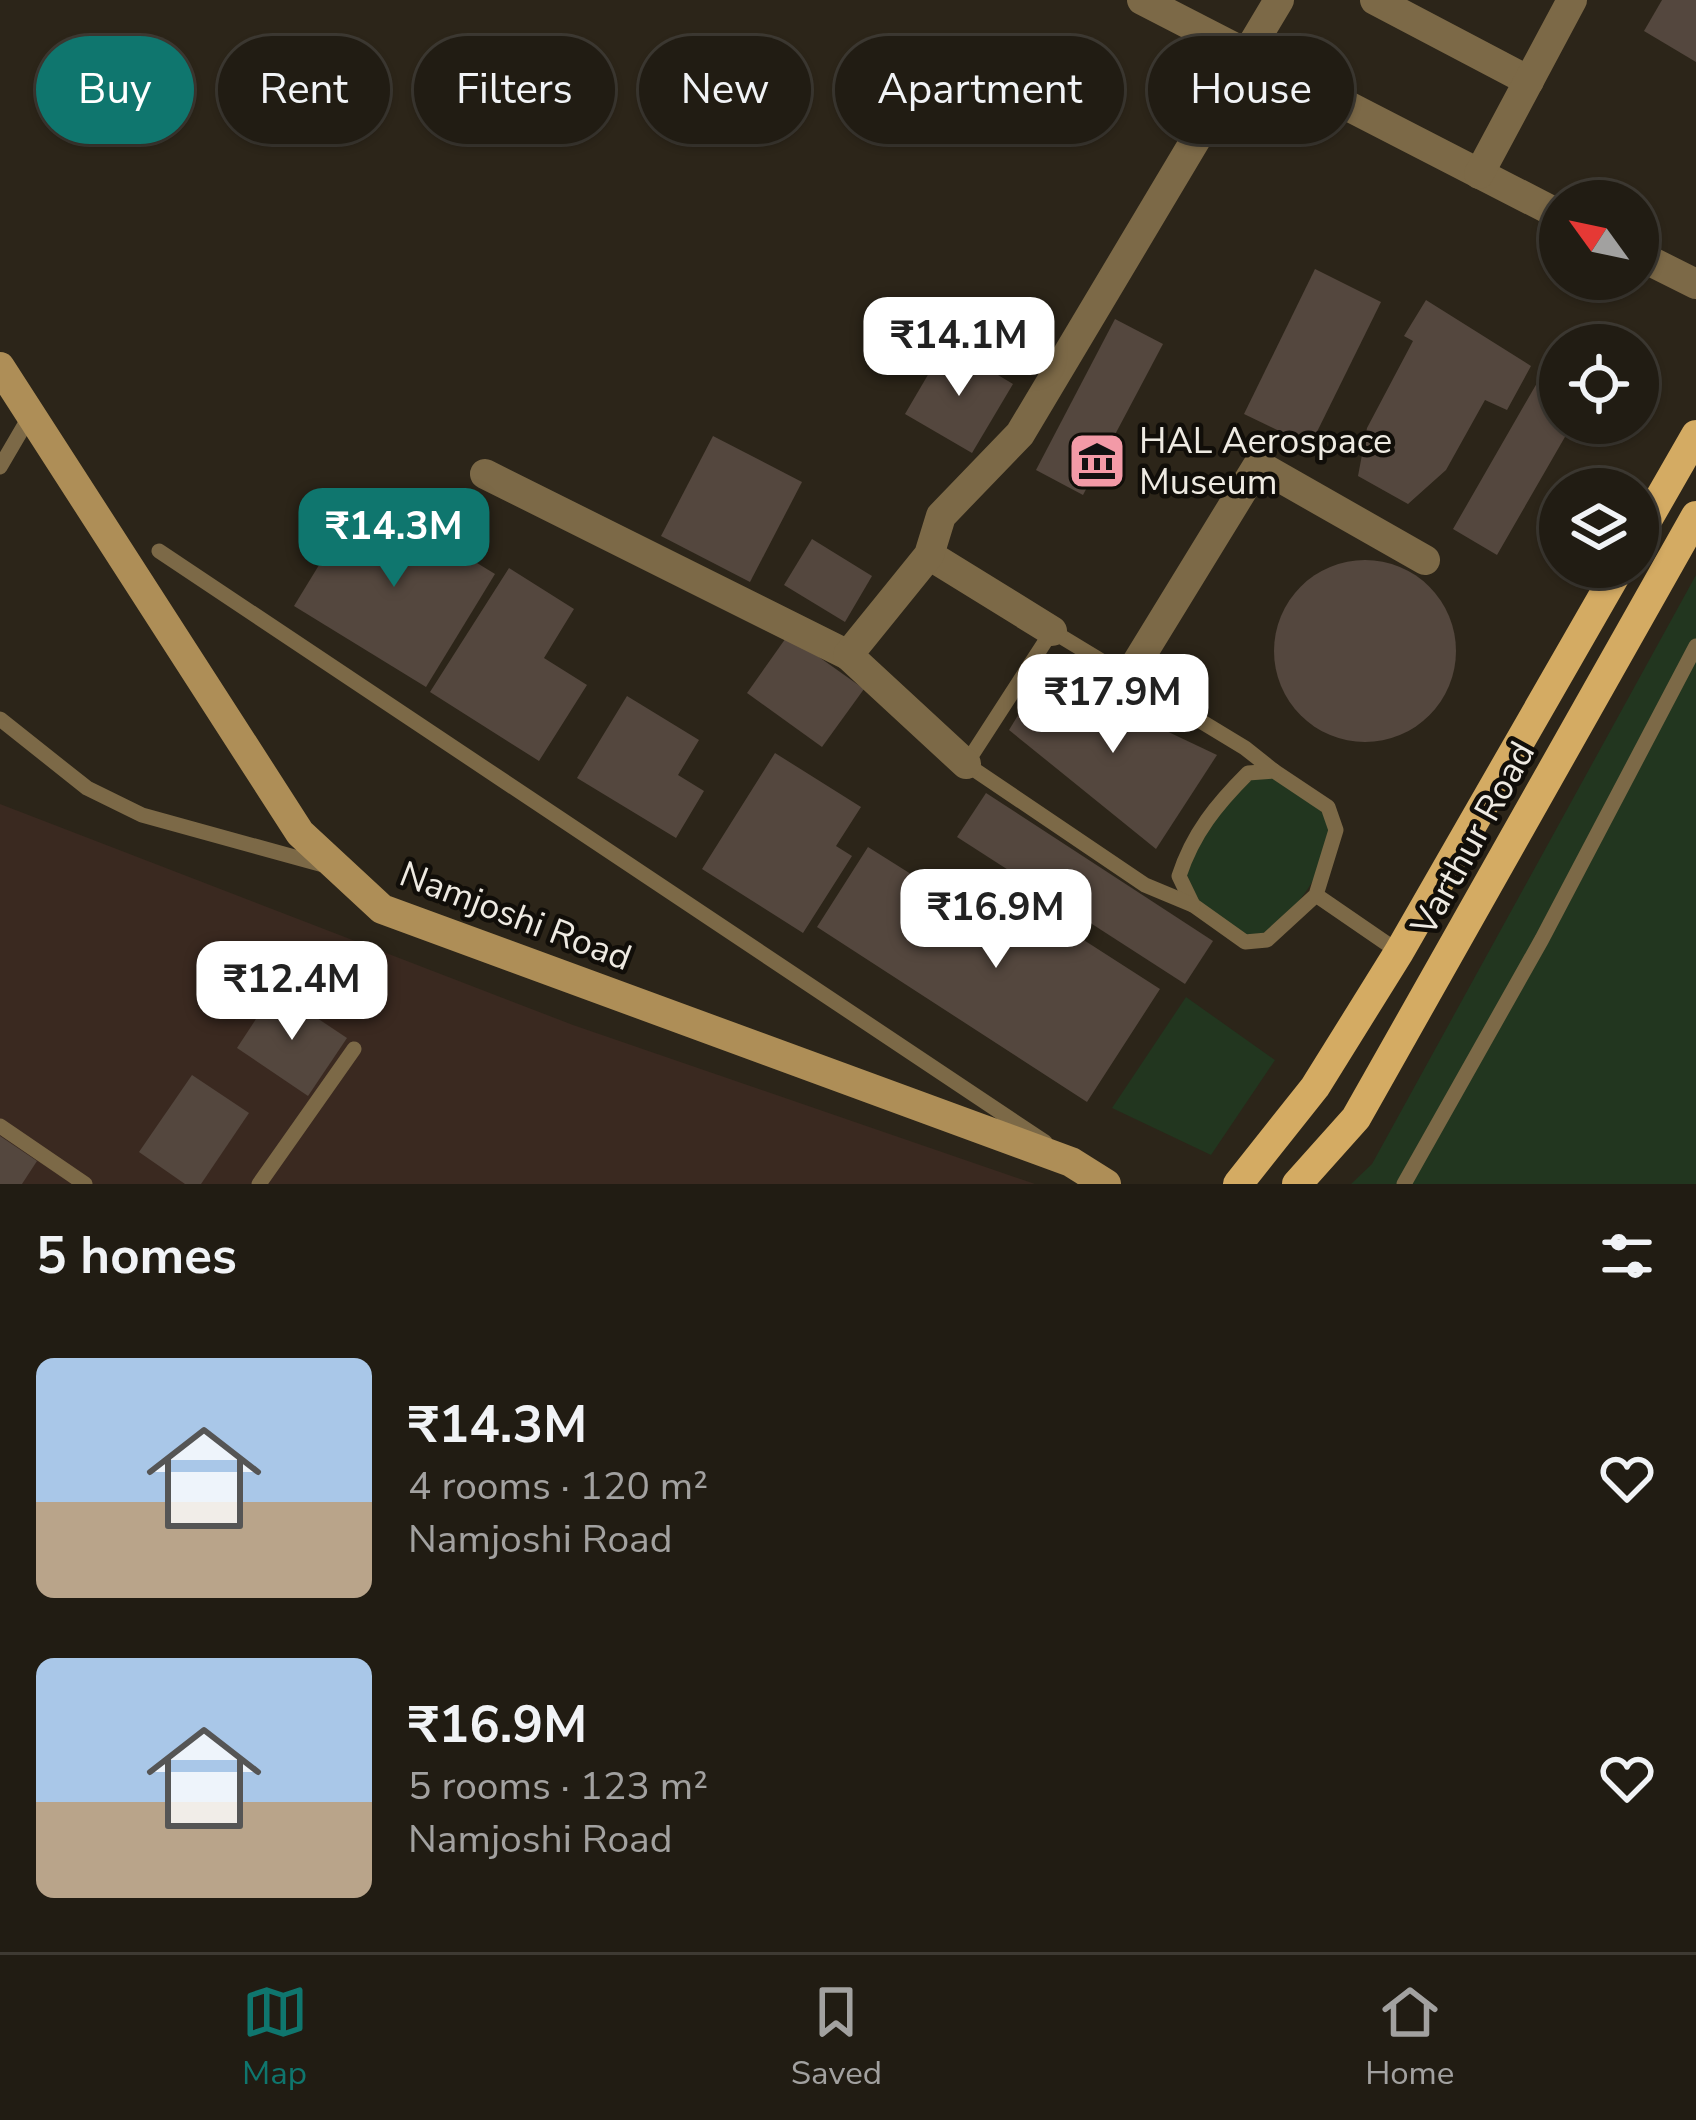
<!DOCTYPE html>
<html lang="en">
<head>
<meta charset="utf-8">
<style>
  body { margin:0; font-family:"Nunito Sans",sans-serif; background:#29251c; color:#f1f3f6; height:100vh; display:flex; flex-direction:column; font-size:45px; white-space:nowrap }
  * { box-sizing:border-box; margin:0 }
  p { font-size:39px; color:#a2a1a0 }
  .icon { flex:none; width:66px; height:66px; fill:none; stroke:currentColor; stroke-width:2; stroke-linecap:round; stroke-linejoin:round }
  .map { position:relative; height:1184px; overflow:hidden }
  .side { display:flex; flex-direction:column; background:#211c13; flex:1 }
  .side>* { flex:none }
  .top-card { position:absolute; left:36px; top:36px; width:1626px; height:108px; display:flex; gap:24px }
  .needle { width:78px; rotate:303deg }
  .fabs { position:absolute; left:1539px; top:180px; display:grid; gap:24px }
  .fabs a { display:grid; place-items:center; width:120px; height:120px; border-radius:50%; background:#211c13; box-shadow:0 3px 9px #0004,0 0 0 3px #3e3a33; font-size:60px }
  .price { position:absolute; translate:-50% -102px; padding:0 27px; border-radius:24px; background:#fff; color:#222; font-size:39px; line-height:78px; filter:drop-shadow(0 3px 6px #0008) }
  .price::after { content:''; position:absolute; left:50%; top:72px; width:36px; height:27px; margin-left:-18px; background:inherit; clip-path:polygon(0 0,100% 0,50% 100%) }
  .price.current { background:#0f766e; color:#fff }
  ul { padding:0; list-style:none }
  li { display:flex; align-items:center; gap:36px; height:300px; padding:0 36px }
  li span { display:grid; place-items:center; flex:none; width:336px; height:240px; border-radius:18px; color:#555 }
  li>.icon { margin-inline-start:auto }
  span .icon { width:144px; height:144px; fill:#fffc; stroke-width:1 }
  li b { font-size:51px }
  h2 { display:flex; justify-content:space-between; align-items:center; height:144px; padding:0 36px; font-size:51px }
  .tag { padding:0 42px; border-radius:54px; background:#211c13; box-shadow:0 3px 9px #0004,0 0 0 3px #3e3a33; font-size:42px; line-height:108px }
  .tag.current { background:#0f766e; color:#fff }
  .menu { display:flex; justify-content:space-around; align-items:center; height:168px; border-top:3px solid #3e3a33; background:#211c13; font-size:33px; color:#a2a1a0 }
  .menu a { display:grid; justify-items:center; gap:6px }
  .menu .current { color:#0f766e }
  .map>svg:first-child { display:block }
  .industrial { fill:#3a2920 }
  .green { fill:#22361f }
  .building { fill:#54473e }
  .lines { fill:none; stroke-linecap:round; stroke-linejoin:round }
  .lane { stroke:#7c6947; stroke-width:15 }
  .street { stroke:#7c6947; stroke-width:30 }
  .secondary { stroke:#ae8e57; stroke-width:30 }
  .primary { stroke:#d4ab63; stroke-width:30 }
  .labels { text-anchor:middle; stroke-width:9; stroke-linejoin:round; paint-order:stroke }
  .poi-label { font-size:36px; fill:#eeeae2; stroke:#110e09; text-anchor:start }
  .street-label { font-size:36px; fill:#eeeae2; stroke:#110e09 }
</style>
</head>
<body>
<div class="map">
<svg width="1696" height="1184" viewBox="0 0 1696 1184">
  <rect width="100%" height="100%" fill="#2c2519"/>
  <path class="industrial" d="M0,804L573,1025L1035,1184H0Z"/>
  <g class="green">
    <path d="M1696,575V1184H1351L1372,1164Z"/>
    <path d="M1273,778C1287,787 1310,797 1321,811C1348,842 1296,917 1265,932C1262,934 1250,934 1246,935L1198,901L1187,875C1196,848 1224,790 1253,779C1259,777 1266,778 1273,778Z"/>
    <path d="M1186,997L1275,1060L1211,1155L1112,1108Z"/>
  </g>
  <g class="building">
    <path d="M1662,0H1696V62L1644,31Z"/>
    <path d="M1315,269L1381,302L1310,446L1244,414Z"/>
    <path d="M1426,300L1531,366L1507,410L1485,400L1446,470L1408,504L1358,476L1367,428L1413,341L1404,336Z"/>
    <path d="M1115,319L1163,344L1083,495L1036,470Z"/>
    <path d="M946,344L1013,384L972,453L905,414Z"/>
    <path d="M1537,383L1560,397V423H1573L1497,555L1453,529Z"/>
    <path d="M713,436L802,482L750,582L661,536Z"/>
    <path d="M363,493L495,574L426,687L294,606Z"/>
    <path d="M812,539L872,576L845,622L784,585Z"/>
    <circle cx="1365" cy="651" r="91"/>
    <path d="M509,568L574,609L544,658L587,685L539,761L430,692Z"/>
    <path d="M788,635L864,689L822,747L747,693Z"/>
    <path d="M1044,673L1217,755L1156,849L1009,730Z"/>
    <path d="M627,696L699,740L678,775L704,791L676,838L577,778Z"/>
    <path d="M775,753L861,807L836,846L852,856L803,933L702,869Z"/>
    <path d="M986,793L1213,941L1185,984L957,837Z"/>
    <path d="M868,847L984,920L974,939L1006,890L1160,989L1087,1102L817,927Z"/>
    <path d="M275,990L347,1038L308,1096L237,1048Z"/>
    <path d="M192,1075L249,1113L201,1184H185L139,1152Z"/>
    <path d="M0,1136L37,1161L22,1184H0Z"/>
  </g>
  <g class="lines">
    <g class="lane">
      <path d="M0,467L31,414"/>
      <path d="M159,551L1045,1142"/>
      <path d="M0,719L87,788L142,815L327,866"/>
      <path d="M1316,895L1336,830L1328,807L1274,771L1248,773C1217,804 1193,833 1179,876L1193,905L1245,942L1267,940L1316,895L1399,952"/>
      <path d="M1193,905L1145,885L966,764L1052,631L1245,748L1274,771"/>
      <path d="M0,1126L85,1184"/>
      <path d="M259,1184L354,1049"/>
      <path d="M1404,1184L1542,939L1696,646"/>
    </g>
    <g class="street">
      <path d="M1142,0L1560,215"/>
      <path d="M1375,0L1529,81"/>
      <path d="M1479,174L1572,0"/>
      <path d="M1638,255L1696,284"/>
      <path d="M485,474L848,655"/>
      <path d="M929,555L1052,631"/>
      <path d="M1128,677L1258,465L1425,560"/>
      <path d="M966,764L848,655L929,555L941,516L1020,434L1279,0"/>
    </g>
    <path class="secondary" d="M0,367L300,833L382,909L1071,1162L1106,1184"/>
    <g class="primary">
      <path d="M1638,536L1696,435"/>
      <path d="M1238,1184L1315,1087L1399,952L1620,567"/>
      <path d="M1297,1184L1356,1118L1696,516"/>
    </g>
  </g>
  <defs>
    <g id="museum-square" transform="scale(3)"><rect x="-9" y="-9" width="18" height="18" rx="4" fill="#f39aa7" stroke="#110e09"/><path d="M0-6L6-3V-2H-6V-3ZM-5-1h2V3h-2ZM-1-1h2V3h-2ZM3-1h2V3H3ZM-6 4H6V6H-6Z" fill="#111"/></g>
  </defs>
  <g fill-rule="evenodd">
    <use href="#museum-square" x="1097" y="461"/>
  </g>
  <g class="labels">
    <g class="poi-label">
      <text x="1139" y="453">HAL Aerospace<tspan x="1139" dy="41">Museum</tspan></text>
    </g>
    <g class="street-label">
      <text transform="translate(1472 838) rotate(-61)" y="13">Varthur Road</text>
      <text transform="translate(516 915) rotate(21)" y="13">Namjoshi Road</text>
    </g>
  </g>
</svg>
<div class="fabs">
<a><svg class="needle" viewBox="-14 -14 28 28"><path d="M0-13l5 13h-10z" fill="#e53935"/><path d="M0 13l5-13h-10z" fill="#a2a1a0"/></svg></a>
<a><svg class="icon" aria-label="locate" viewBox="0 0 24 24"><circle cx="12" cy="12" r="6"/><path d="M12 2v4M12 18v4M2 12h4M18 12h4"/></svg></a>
<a><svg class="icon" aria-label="layers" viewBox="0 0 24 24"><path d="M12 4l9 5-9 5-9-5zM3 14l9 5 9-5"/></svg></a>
</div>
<b class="price" style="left:959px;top:399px">₹14.1M</b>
<b class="price current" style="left:394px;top:590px">₹14.3M</b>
<b class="price" style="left:1113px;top:756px">₹17.9M</b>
<b class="price" style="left:996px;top:971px">₹16.9M</b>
<b class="price" style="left:292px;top:1043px">₹12.4M</b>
<div class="top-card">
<a class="tag current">Buy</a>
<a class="tag">Rent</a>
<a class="tag">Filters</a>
<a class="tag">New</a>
<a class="tag">Apartment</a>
<a class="tag">House</a>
</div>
</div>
<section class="side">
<h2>5 homes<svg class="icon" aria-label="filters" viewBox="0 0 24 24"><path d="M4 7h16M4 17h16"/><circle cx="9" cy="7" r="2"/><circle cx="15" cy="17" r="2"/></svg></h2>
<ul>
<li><span style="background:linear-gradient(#a9c7e8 60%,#b9a48a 0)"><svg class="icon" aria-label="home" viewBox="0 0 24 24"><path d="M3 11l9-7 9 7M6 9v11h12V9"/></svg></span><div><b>₹14.3M</b><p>4 rooms · 120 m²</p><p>Namjoshi Road</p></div><svg class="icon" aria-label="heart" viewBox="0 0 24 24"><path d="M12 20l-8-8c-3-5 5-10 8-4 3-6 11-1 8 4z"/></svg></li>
<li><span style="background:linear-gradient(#a9c7e8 60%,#b9a48a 0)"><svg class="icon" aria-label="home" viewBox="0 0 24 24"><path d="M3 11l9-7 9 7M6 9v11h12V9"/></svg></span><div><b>₹16.9M</b><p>5 rooms · 123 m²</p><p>Namjoshi Road</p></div><svg class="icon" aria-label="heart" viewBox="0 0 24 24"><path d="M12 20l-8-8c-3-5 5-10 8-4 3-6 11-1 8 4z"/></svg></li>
</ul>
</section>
<nav class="menu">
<a class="current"><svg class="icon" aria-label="map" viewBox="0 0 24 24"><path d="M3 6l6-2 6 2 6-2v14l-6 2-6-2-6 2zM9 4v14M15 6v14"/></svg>Map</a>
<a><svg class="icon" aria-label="saved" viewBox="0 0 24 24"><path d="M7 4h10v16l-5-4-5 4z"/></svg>Saved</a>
<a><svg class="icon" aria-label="home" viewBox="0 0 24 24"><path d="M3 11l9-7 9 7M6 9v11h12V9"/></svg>Home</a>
</nav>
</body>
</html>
